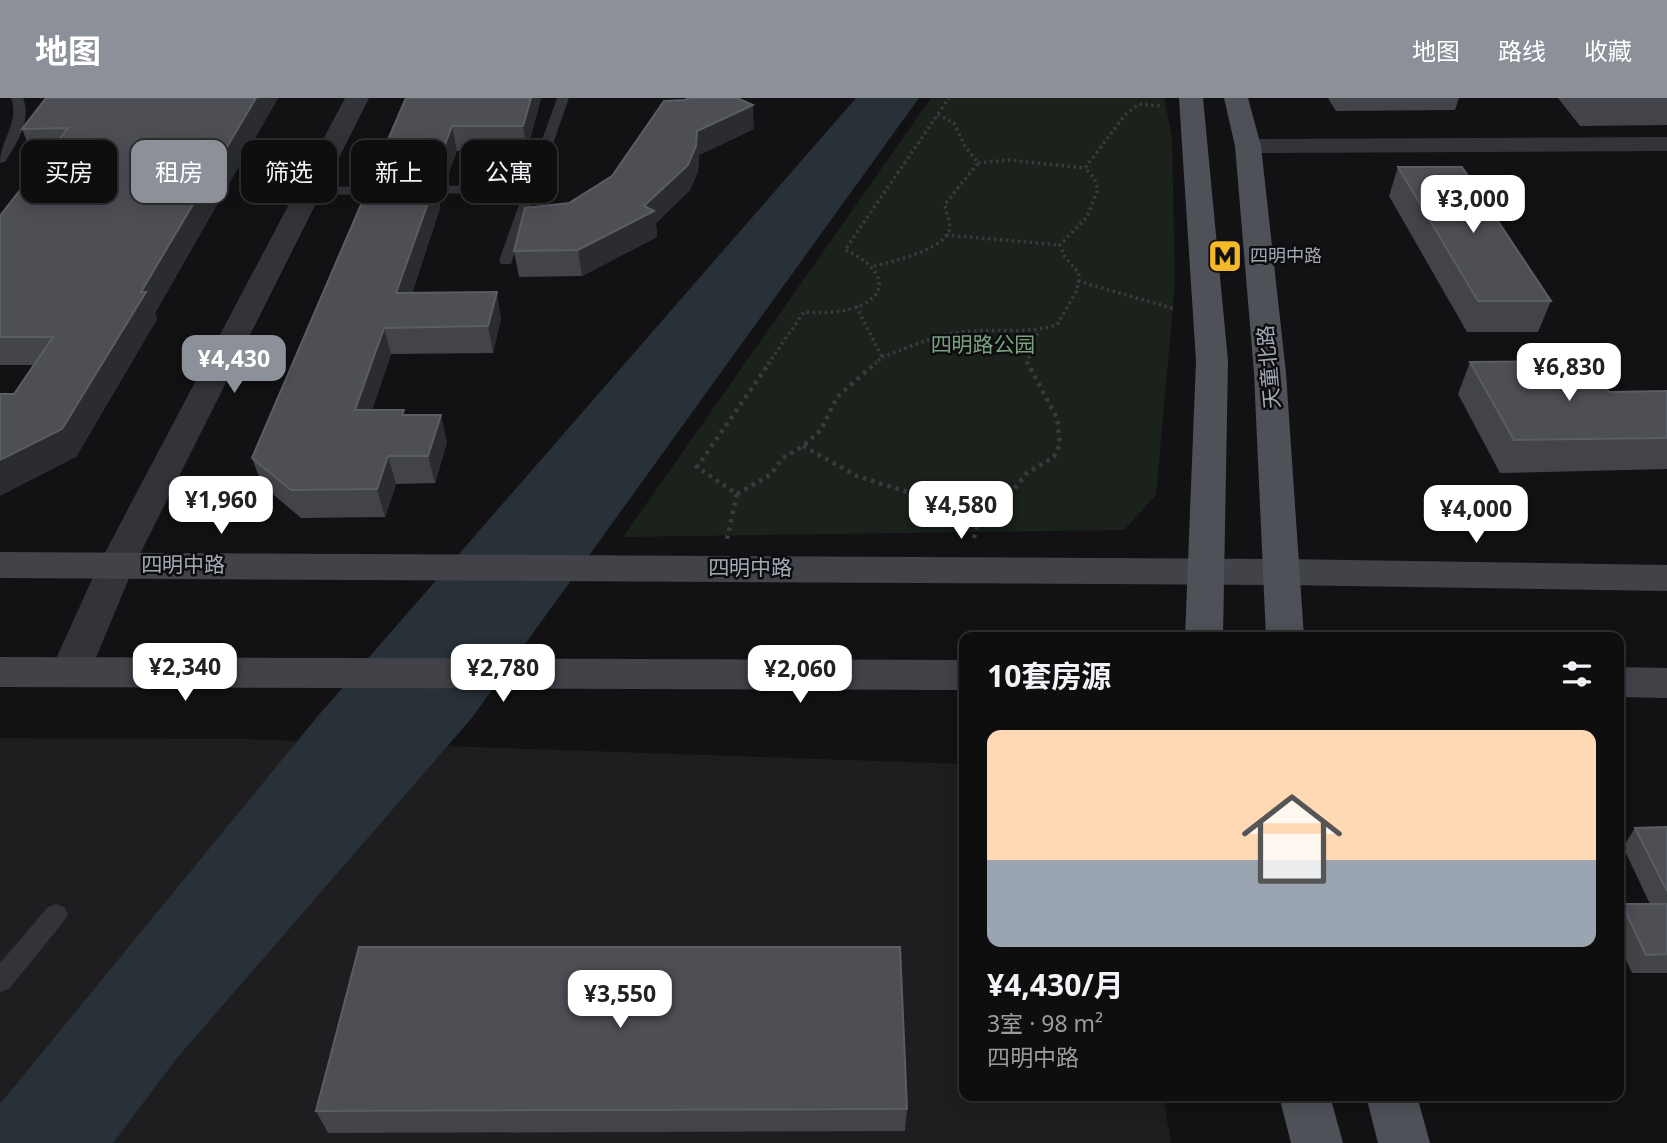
<!DOCTYPE html>
<html lang="zh">
<head>
<meta charset="utf-8">
<style>
  body { margin:0; font-family:"Noto Sans","Noto Sans SC",sans-serif; background:#1c1c1d; color:#f1f3f6; height:100vh; display:flex; flex-direction:column; font-size:26px; white-space:nowrap }
  * { box-sizing:border-box; margin:0 }
  p { font-size:23px; color:#9b9c9e }
  .icon { flex:none; width:38px; height:38px; fill:none; stroke:currentColor; stroke-width:2; stroke-linecap:round; stroke-linejoin:round }
  .map { position:relative; flex:1; overflow:hidden }
  .panel { position:absolute; left:959px; top:534px; width:665px; height:469px; display:flex; flex-direction:column; background:#0e0e0f; border-radius:14px; box-shadow:0 4px 18px #0003,0 0 0 2px #2e2e2f }
  .panel>* { flex:none }
  .top-card { position:absolute; left:21px; top:42px; width:665px; height:63px; display:flex; gap:14px }
  .price { position:absolute; translate:-50% -60px; padding:0 16px; border-radius:14px; background:#fff; color:#222; font-size:23px; line-height:46px; filter:drop-shadow(0 2px 4px #0008) }
  .price::after { content:''; position:absolute; left:50%; top:42px; width:21px; height:16px; margin-left:-10px; background:inherit; clip-path:polygon(0 0,100% 0,50% 100%) }
  .price.active { background:#8c9099; color:#fff }
  ul { padding:0; list-style:none }
  li { display:grid; align-content:center; gap:14px; height:371px; padding:0 28px }
  li span { display:grid; place-items:center; height:217px; border-radius:14px; color:#555 }
  li>.icon { margin-inline-start:auto }
  span .icon { width:126px; height:126px; fill:#fffc; stroke-width:1 }
  li b { font-size:30px }
  h2 { display:flex; justify-content:space-between; align-items:center; height:84px; padding:0 28px; font-size:30px }
  .pill { padding:0 24px; border-radius:14px; background:#0e0e0f; box-shadow:0 4px 18px #0003,0 0 0 2px #2e2e2f; font-size:24px; line-height:63px }
  .pill.active { background:#8c9099; color:#fff }
  header { display:flex; align-items:center; gap:42px; box-sizing:border-box; height:98px; padding:0 35px; background:#8c9099; color:#fff }
  header strong { font-size:33px }
  nav { display:flex; gap:38px; margin-inline-start:auto; font-size:24px }
  .map>svg:first-child { display:block }
  .built { fill:#1e1e21 }
  .green { fill:#1a221b }
  .water { fill:#283038 }
  .lines { fill:none; stroke-linecap:round; stroke-linejoin:round }
  .path-far1 { stroke:#393b40; stroke-width:3.5; stroke-dasharray:2.5 3.5; stroke-linecap:butt }
  .path { stroke:#393b40; stroke-width:4.5; stroke-dasharray:3.5 5; stroke-linecap:butt }
  .service { fill:#333439; fill-rule:evenodd }
  .minor { fill:#333439; fill-rule:evenodd }
  .tertiary { fill:#333439; fill-rule:evenodd }
  .secondary { fill:#414349; fill-rule:evenodd }
  .primary { fill:#4f5158; fill-rule:evenodd }
  .wall { fill:#434449 }
  .shaded-wall { fill:#2b2c2f }
  .building { fill:#4e4f55; stroke:#5b5d64; stroke-width:2 }
  .labels { text-anchor:middle; stroke-width:5; stroke-linejoin:round; paint-order:stroke }
  .far-poi-label { font-size:18px; fill:#a3a8b5; stroke:#0d0d0f; text-anchor:start }
  .park-label { font-size:21px; fill:#7aa07d; stroke:#0d0d0f }
  .street-label { font-size:21px; fill:#a3a8b5; stroke:#0d0d0f }
</style>
</head>
<body>
<header>
<strong>地图</strong>
<nav><a>地图</a><a>路线</a><a>收藏</a></nav>
</header>
<div class="map">
<svg width="1667" height="1045" viewBox="0 0 1667 1045">
  <rect width="100%" height="100%" fill="#121214"/>
  <path class="built" d="M0,640L241,641L964,666V998H1163L1171,1045H0Z"/>
  <path class="green" d="M931,0H1164L1172,39L1175,186L1156,397L1124,432L623,439Z"/>
  <path class="water" d="M856,0H919L471,621L177,960L113,1045H0V1006L317,619Z"/>
  <g class="lines">
    <g class="path-far1">
      <path d="M978,65L1008,62L1085,70"/>
      <path d="M946,137L1060,147"/>
      <path d="M874,168C892,164 942,152 949,133C952,125 945,115 945,106L978,65L965,48L954,25L938,17"/>
      <path d="M1078,183L1175,211"/>
      <path d="M856,208L882,259L875,266"/>
      <path d="M882,259C905,251 930,239 955,235C989,229 1026,237 1057,227L1077,192L1079,175L1065,159L1060,147L1087,119L1098,91L1094,80L1085,70L1125,17L1139,6L1160,8"/>
      <path d="M768,266L804,214C820,215 838,215 854,210C899,194 876,165 845,152L949,0"/>
      <path d="M1027,266L1038,233"/>
    </g>
    <g class="path">
      <path d="M803,348L857,378L980,417"/>
      <path d="M737,396L770,377L783,360L803,348L821,332L837,299L877,264"/>
      <path d="M974,440L980,417L1008,399L1027,375L1054,359L1060,346L1057,320L1027,264"/>
      <path d="M727,441L737,396L697,369L770,264"/>
    </g>
    <g class="service">
      <path d="M11,0H23C32,23 17,45 5,64L0,65C0,42 20,24 11,0Z"/>
      <path d="M557,0H569L511,166H501L499,163L523,95L309,97L302,93L309,89L526,87Z"/>
      <path d="M56,806L64,809L68,816L64,823L9,891L0,894V865L48,809Z"/>
    </g>
    <path class="minor" d="M1667,39V53L1248,55L1239,53L1236,48L1239,43L1248,41Z"/>
    <path class="tertiary" d="M345,0H369L135,466L90,574L84,584L70,589L56,584L50,574L99,466Z"/>
    <g class="secondary">
      <path d="M0,454L1283,461L1667,467V493L1283,487L0,480Z"/>
      <path d="M0,559L964,562V592L0,589Z"/>
      <path d="M1619,569L1667,570V600L1619,599Z"/>
    </g>
    <g class="primary">
      <path d="M1179,0H1203L1228,263L1223,539H1185L1196,263Z"/>
      <path d="M1224,0H1248L1261,48L1286,275L1304,539H1266L1254,275L1235,48Z"/>
      <path d="M1279,998H1330L1343,1045H1291Z"/>
      <path d="M1366,998H1417L1430,1045H1378Z"/>
    </g>
  </g>
  <g class="wall">
    <path d="M46,0H278L155,215L157,221L76,359L14,296L34,267H0V118L48,56H32L22,31Z"/>
    <path d="M406,0H541L527,53H457L445,85H437L440,98L439,102L440,110L412,195L501,220L493,255L391,256L372,312L405,317L447,344L435,385L396,386L385,419L301,420L262,387L252,360L384,74L380,60Z"/>
    <path d="M1328,0H1459L1455,12L1336,13Z"/>
    <path d="M1558,0H1667V27L1580,28Z"/>
    <path d="M754,31L699,57L698,73L690,92L656,125L657,139L582,178L519,179L514,153L569,105Z"/>
    <path d="M1398,69L1551,203L1538,234H1467L1389,98Z"/>
    <path d="M1470,264L1609,294L1667,293V371L1500,375L1458,296Z"/>
    <path d="M1667,729V875H1632L1619,847V811L1622,806H1650L1623,749L1635,730Z"/>
    <path d="M907,1011L905,1033L328,1035L316,1013Z"/>
  </g>
  <g class="shaded-wall">
    <path d="M256,0H278L155,215L157,221L76,359L0,398V362L141,194Z"/>
    <path d="M531,0H541L527,53L523,28Z"/>
    <path d="M753,7L754,31L699,57L698,73L690,92L656,125L657,139L582,178L578,152L644,108L697,33Z"/>
    <path d="M452,28L457,53L445,85L440,60Z"/>
    <path d="M435,73L440,98L439,102L440,110L403,221L396,195Z"/>
    <path d="M497,194L501,220L493,255L488,228Z"/>
    <path d="M384,230L391,256L363,339L355,312Z"/>
    <path d="M441,317L447,344L435,385L428,358Z"/>
    <path d="M388,358L396,386L385,419L377,391Z"/>
  </g>
  <g class="building">
    <path d="M46,0H256L141,194H146L62,331L0,362V296H14L53,239H0V118L68,30L22,31Z"/>
    <path d="M406,0H531L523,28H452L440,60H380Z"/>
    <path d="M690,0H737L753,7L697,33L696,48L688,67L644,108L654,113L578,152L514,153L525,110L569,105L612,78L664,3L684,2Z"/>
    <path d="M1398,69H1462L1551,203H1478Z"/>
    <path d="M435,73L430,85H435L396,195L497,194L488,228L384,230L355,312H404L402,317H441L428,358H388L377,391L291,392L252,360L375,74Z"/>
    <path d="M1588,263L1609,294L1667,293V340L1514,342L1470,264Z"/>
    <path d="M1667,729V793L1635,730Z"/>
    <path d="M1622,806H1667V856L1646,857Z"/>
    <path d="M359,849H900L907,1011L316,1013Z"/>
  </g>
  <defs>
    <g id="metro-square" transform="scale(1.75)"><rect x="-9" y="-9" width="18" height="18" rx="4" fill="#f5b829" stroke="#0d0d0f"/><path d="M-5.5 5V-5H-3L0 0L3-5H5.5V5H3V-.5L0 4L-3-.5V5Z" fill="#111"/></g>
  </defs>
  <g fill-rule="evenodd">
    <use href="#metro-square" x="1225" y="158"/>
  </g>
  <g class="labels">
    <g class="far-poi-label">
      <text x="1250" y="164">四明中路</text>
    </g>
    <g class="park-label">
      <text x="983" y="254">四明路公园</text>
    </g>
    <g class="street-label">
      <text transform="translate(1269 269) rotate(-95)" y="7">天童北路</text>
      <text x="183" y="474">四明中路</text>
      <text x="750" y="477">四明中路</text>
    </g>
  </g>
</svg>
<b class="price" style="left:1473px;top:137px">¥3,000</b>
<b class="price active" style="left:234px;top:297px">¥4,430</b>
<b class="price" style="left:1569px;top:305px">¥6,830</b>
<b class="price" style="left:221px;top:438px">¥1,960</b>
<b class="price" style="left:961px;top:443px">¥4,580</b>
<b class="price" style="left:1476px;top:447px">¥4,000</b>
<b class="price" style="left:185px;top:605px">¥2,340</b>
<b class="price" style="left:503px;top:606px">¥2,780</b>
<b class="price" style="left:800px;top:607px">¥2,060</b>
<b class="price" style="left:620px;top:932px">¥3,550</b>
<div class="top-card">
<a class="pill">买房</a>
<a class="pill active">租房</a>
<a class="pill">筛选</a>
<a class="pill">新上</a>
<a class="pill">公寓</a>
</div>
<section class="panel">
<h2>10套房源<svg class="icon" aria-label="filters" viewBox="0 0 24 24"><path d="M4 7h16M4 17h16"/><circle cx="9" cy="7" r="2"/><circle cx="15" cy="17" r="2"/></svg></h2>
<ul>
<li><span style="background:linear-gradient(#ffd9b3 60%,#9aa5b1 0)"><svg class="icon" aria-label="home" viewBox="0 0 24 24"><path d="M3 11l9-7 9 7M6 9v11h12V9"/></svg></span><div><b>¥4,430/月</b><p>3室 · 98 m²</p><p>四明中路</p></div></li>
</ul>
</section>
</div>
</body>
</html>
